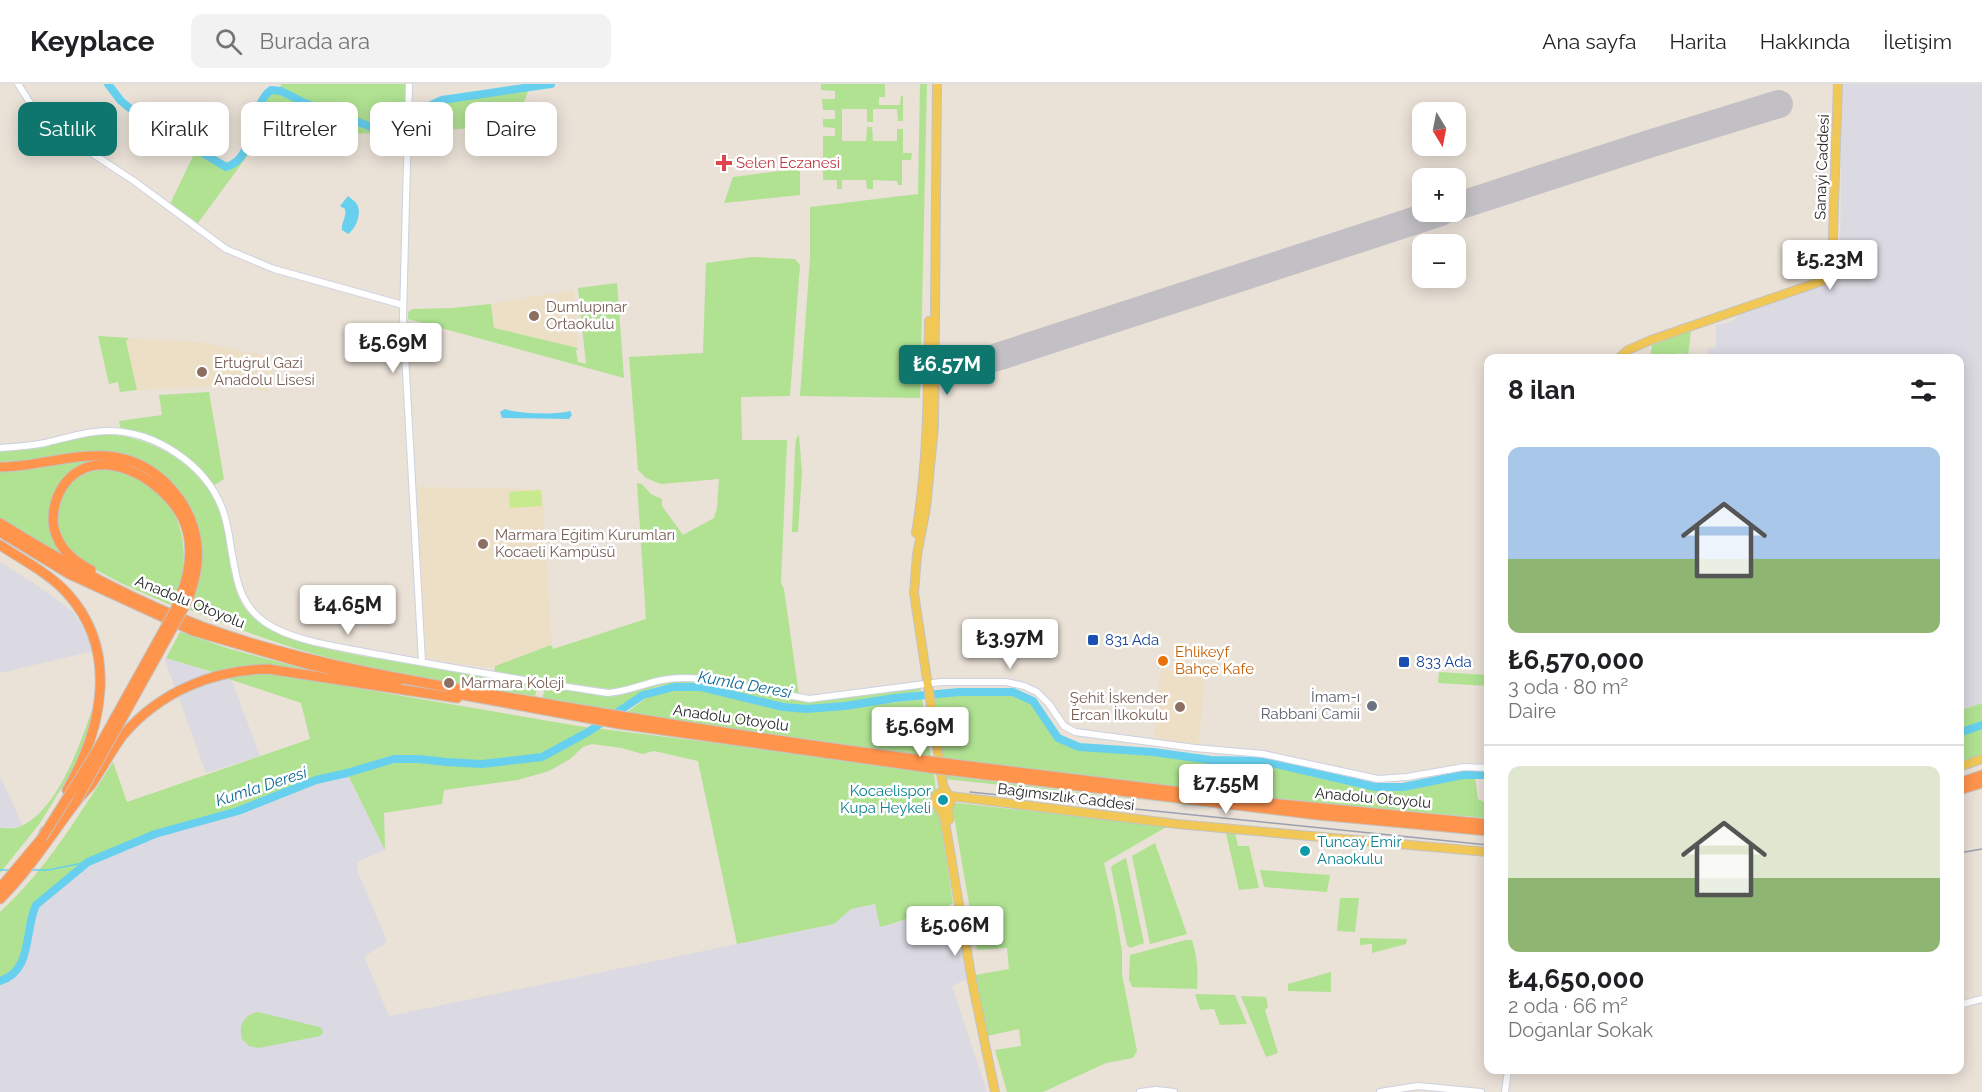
<!DOCTYPE html>
<html lang="tr">
<head>
<meta charset="utf-8">
<style>
  body { margin:0; font-family:Raleway,sans-serif; background:#f2f2f2; color:#202124; height:100vh; display:flex; flex-direction:column; font-size:22px; white-space:nowrap }
  * { box-sizing:border-box; margin:0 }
  p { font-size:20px; color:#757577 }
  .icon { flex:none; width:33px; height:33px; fill:none; stroke:currentColor; stroke-width:2; stroke-linecap:round; stroke-linejoin:round }
  .map { position:relative; flex:1; overflow:hidden }
  .panel { position:absolute; left:1484px; top:270px; width:480px; height:720px; display:flex; flex-direction:column; background:#fff; border-radius:12px; box-shadow:0 3px 15px #0003 }
  .panel>* { flex:none }
  .banner { position:absolute; left:18px; top:18px; width:570px; height:54px; display:flex; gap:12px }
  .needle { width:39px; rotate:170deg }
  .controls { position:absolute; left:1412px; top:18px; display:grid; gap:12px }
  .controls a { display:grid; place-items:center; width:54px; height:54px; border-radius:12px; background:#fff; box-shadow:0 3px 15px #0003; font-size:30px }
  .price { position:absolute; translate:-50% -51px; padding:0 14px; border-radius:6px; background:#fff; color:#222; font-size:20px; line-height:39px; filter:drop-shadow(0 2px 3px #0008) }
  .price::after { content:''; position:absolute; left:50%; top:36px; width:18px; height:14px; margin-left:-9px; background:inherit; clip-path:polygon(0 0,100% 0,50% 100%) }
  .price.active { background:#0f766e; color:#fff }
  ul { padding:0; list-style:none }
  li { display:grid; align-content:center; gap:12px; height:318px; padding:0 24px }
  li+li { border-top:2px solid #e0e0e0 }
  li span { display:grid; place-items:center; height:186px; border-radius:12px; color:#555 }
  li>.icon { margin-inline-start:auto }
  span .icon { width:108px; height:108px; fill:#fffc; stroke-width:1 }
  li b { font-size:26px }
  h2 { display:flex; justify-content:space-between; align-items:center; height:72px; padding:0 24px; font-size:26px }
  .pill { padding:0 21px; border-radius:12px; background:#fff; box-shadow:0 3px 15px #0003; font-size:21px; line-height:54px }
  .pill.active { background:#0f766e; color:#fff }
  header { display:flex; align-items:center; gap:36px; box-sizing:border-box; height:84px; padding:0 30px; background:#fff; border-bottom:2px solid #e0e0e0 }
  header strong { font-size:28px }
  nav { display:flex; gap:33px; margin-inline-start:auto; font-size:21px }
  .search { width:420px; height:54px; background:#f2f2f2; display:flex; align-items:center; gap:15px; box-sizing:border-box; padding:0 21px; border-radius:12px; color:#757577; font-size:22px }
  .map>svg:first-child { display:block }
  .industrial { fill:#dbd9e2 }
  .education { fill:#eddfc6 }
  .green { fill:#b0e292 }
  .pitch { fill:#c6ea8d }
  .water { fill:#67d0ef }
  .lines { fill:none; stroke-linecap:round; stroke-linejoin:round }
  .stream { stroke:#67d0ef; stroke-width:1.5 }
  .river { stroke:#67d0ef; stroke-width:8 }
  .runway { stroke:#c2c0c4; stroke-width:28 }
  .minor-casing { stroke:#cdd1e1; stroke-width:8 }
  .major-casing { stroke:#c3c3c3; stroke-width:10 }
  .highway-casing { stroke:#c3c3c3; stroke-width:11 }
  .minor { stroke:#fff; stroke-width:6 }
  .major { stroke:#f1c755; stroke-width:8 }
  .highway { stroke:#ff944d; stroke-width:9 }
  .tram { stroke:#9b9fb2; stroke-width:1.5 }
  .highway-bridge-casing { stroke:#c3c3c3; stroke-width:11; stroke-linecap:butt }
  .highway-bridge { stroke:#ff944d; stroke-width:9 }
  .health-dot { fill:#e0444e; stroke:#fff; stroke-width:2 }
  .education-dot { fill:#8d6e63; stroke:#fff; stroke-width:2 }
  .transit-dot { fill:#1a4fb4; stroke:#fff; stroke-width:2 }
  .food-dot { fill:#e8710a; stroke:#fff; stroke-width:2 }
  .worship-dot { fill:#6b7280; stroke:#fff; stroke-width:2 }
  .culture-dot { fill:#0f9aa8; stroke:#fff; stroke-width:2 }
  .labels { text-anchor:middle; stroke-width:5; stroke-linejoin:round; paint-order:stroke }
  .health-label { font-size:15px; fill:#be3a42; stroke:#fff; text-anchor:start }
  .street-label { font-size:15px; fill:#272727; stroke:#fff }
  .education-label { font-size:15px; fill:#785e54; stroke:#fff; text-anchor:start }
  .transit-label { font-size:15px; fill:#164399; stroke:#fff; text-anchor:start }
  .food-label { font-size:15px; fill:#c56008; stroke:#fff; text-anchor:start }
  .worship-label { font-size:15px; fill:#5b616d; stroke:#fff; text-anchor:end }
  .culture-label { font-size:15px; fill:#0d838f; stroke:#fff; text-anchor:end }
  .water-label { font-size:16px; font-style:italic; fill:#0c6b96; stroke:#fff }
</style>
</head>
<body>
<header>
<strong>Keyplace</strong>
<div class="search"><svg class="icon" aria-label="search" viewBox="0 0 24 24"><circle cx="10" cy="10" r="6"/><path d="M15 15l6 6"/></svg>Burada ara</div>
<nav><a>Ana sayfa</a><a>Harita</a><a>Hakkında</a><a>İletişim</a></nav>
</header>
<div class="map">
<svg width="1982" height="1008" viewBox="0 0 1982 1008">
  <rect width="100%" height="100%" fill="#eae1d7"/>
  <g class="industrial">
    <path d="M1842,0H1982V619L1959,627V274H1708V265L1716,263V241L1729,239L1743,229L1826,200L1836,192L1840,181Z"/>
    <path d="M0,478L35,500L72,527L83,543L93,567L0,589Z"/>
    <path d="M166,574L231,595L260,672L206,689L165,576Z"/>
    <path d="M347,689L385,766L357,778L358,788L387,858L364,873L389,932L834,840L851,825L875,820L881,843L910,835L914,848L943,839L957,841L967,895L952,902L987,1008H0V897L10,893L18,886L30,850L33,828L38,818L68,796L88,778L144,754L238,727L316,696Z"/>
    <path d="M0,692L22,740L19,743L0,744Z"/>
  </g>
  <g class="education">
    <path d="M573,206L578,264L494,244L491,220Z"/>
    <path d="M129,254L199,258L275,274L267,308L238,301L137,306L126,257Z"/>
    <path d="M419,403L542,405L552,560L497,582L484,583L429,575L426,572L416,405Z"/>
    <path d="M1162,586L1203,589L1205,591L1199,661L1154,655L1160,588Z"/>
  </g>
  <g class="green">
    <path d="M281,0H405V48L267,53L256,60L198,139L170,120L196,66L226,83C249,77 256,32 265,12L271,6L280,7Z"/>
    <path d="M821,0H885V13H879V21H900L901,12H903V37H898L897,25H873V38H867V25H842V57H866L867,43H872L873,57H897V45H903V69H912L911,76H902V101H898L897,97L873,96V105H867L866,96H842V105H837V96H823V52H835V44L823,43V35H835V26H823L822,15H835V7L821,6Z"/>
    <path d="M920,0H927L920,314L800,312L810,174V123L918,110Z"/>
    <path d="M529,4L516,41L414,48V29L442,16Z"/>
    <path d="M796,85L800,87V111L724,119L733,93Z"/>
    <path d="M752,173L795,175L800,181L790,312L741,313L742,356H787L781,499L784,505L799,611L704,592L684,590L658,594L616,606L494,589L495,582L551,561L553,565L646,535L637,399L642,400L651,410L662,415V422L683,451L714,434L717,424L719,395L661,400L646,394L638,386L629,273L703,269L706,179Z"/>
    <path d="M617,199L624,294L408,235V228L413,225L452,224L491,220L494,244L578,264L576,267L578,278L586,280L578,204Z"/>
    <path d="M1691,246L1688,273H1686V270L1677,269L1676,274H1650L1652,261Z"/>
    <path d="M98,252L129,254L126,257L137,306L120,308L118,298L109,300Z"/>
    <path d="M209,308L224,395L213,402L179,368L121,346L119,337L162,331L159,311Z"/>
    <path d="M109,350C162,355 212,389 225,443C233,476 227,512 256,536C289,564 373,573 417,581C457,588 498,596 538,602L535,612C456,599 375,588 297,565C261,554 225,540 190,526C196,509 202,491 202,472C203,426 171,388 130,373L0,378V366L95,351Z"/>
    <path d="M799,351L802,389L798,448H792L795,365L796,355Z"/>
    <path d="M91,375V380L51,418L49,439L67,475L36,458L0,434V386Z"/>
    <path d="M106,385C175,393 202,462 171,521C133,503 34,472 61,413C70,395 87,387 106,385Z"/>
    <path d="M180,548L230,565L339,594L258,581L212,588L166,574Z"/>
    <path d="M1439,588L1488,591V602L1438,599Z"/>
    <path d="M268,589L578,642L715,659L934,689L936,709L934,717L939,729L953,819C946,825 935,825 926,828C911,833 896,839 880,843L875,820L851,825L834,840L737,860L698,677L654,667L642,670L622,664L592,660L583,663L570,675L549,687L518,696L444,706L442,720L384,729L385,766L347,689L316,696L238,727L155,750L88,778L36,821L33,828L30,850L20,883L12,892L0,897V828C47,785 79,731 113,678L127,718L310,655L301,619L226,594Z"/>
    <path d="M685,597L799,614L920,601L921,607C884,612 846,624 808,622C756,621 702,587 650,605C636,610 628,620 616,626L542,614L546,603L612,612L620,611L664,598Z"/>
    <path d="M678,605L705,607L791,627L832,626L922,615L931,673L626,629L649,612Z"/>
    <path d="M988,609L1013,610L1031,618L1057,656L1075,664L1089,667L1132,669L1207,677L1265,679L1372,705C1411,709 1439,694 1475,694L1478,715L1488,720V734C1305,720 1123,698 942,674L932,614Z"/>
    <path d="M1982,619V671L1959,680V627Z"/>
    <path d="M92,626L94,629L80,674L40,739L0,789V744C5,744 14,745 19,743C57,728 79,663 92,626Z"/>
    <path d="M944,691L1107,712L1488,753L945,695Z"/>
    <path d="M957,719L1168,742L1104,779L1115,826L1122,867V890L1137,967L1133,974L1106,979L1043,1008H1007L995,966L1021,962L1019,945L987,952L975,891L1009,885L1007,864L977,866L952,721Z"/>
    <path d="M1226,749H1235L1238,762H1249L1259,804L1239,806Z"/>
    <path d="M1155,759L1187,850L1150,860L1132,772Z"/>
    <path d="M1126,774L1144,859L1130,864L1127,861L1111,784L1113,781Z"/>
    <path d="M1260,786L1330,791L1327,808L1264,803Z"/>
    <path d="M1340,814H1359L1355,848L1337,847Z"/>
    <path d="M1360,854L1407,855L1406,860L1372,869V860L1360,861Z"/>
    <path d="M1186,856H1192C1198,877 1198,885 1197,905L1132,903L1129,895L1130,871Z"/>
    <path d="M1331,888V908L1288,907V900Z"/>
    <path d="M1195,910L1235,911L1247,940L1220,941L1214,925L1200,926Z"/>
    <path d="M1241,912L1266,913L1268,923L1265,926L1278,969L1266,973Z"/>
    <path d="M258,928L319,943L322,945L323,949L320,952L259,964L249,962L242,955C238,941 244,931 258,928Z"/>
  </g>
  <path class="pitch" d="M541,406L542,422L510,424L509,408Z"/>
  <g class="water">
    <path d="M348,112C350,114 354,116 356,119C363,128 356,145 348,150L342,146C341,138 347,133 345,125L340,122Z"/>
    <path d="M505,325C516,330 559,331 570,327L572,331L569,335L502,334L500,328Z"/>
  </g>
  <g class="lines">
    <g class="stream">
      <path d="M0,786H11"/>
      <path d="M31,786H48L88,778"/>
    </g>
    <g class="river">
      <path d="M108,0L121,17L132,26L226,83C257,75 249,21 271,6L281,7L305,19L369,42L381,41L405,33"/>
      <path d="M414,29L442,16L551,0"/>
      <path d="M1959,649L1982,641"/>
      <path d="M0,897C33,887 24,847 36,821L88,778L155,750L238,727L316,696L347,689L394,675H419L446,678L482,680L542,673L588,648L643,611L674,603H701L783,623L806,625L845,622L895,614L959,608H1013L1033,617L1058,654L1079,663L1153,668L1211,676L1263,677L1375,703H1403L1463,691H1488"/>
    </g>
    <g class="runway">
      <path d="M1455,123L1649,60L1779,20"/>
      <path d="M994,274L1441,128"/>
    </g>
    <g class="minor-casing">
      <g id="minor">
        <path d="M18,0L41,36L134,97L226,165L274,185L403,221"/>
        <path d="M409,0L403,234L422,578"/>
        <path d="M0,364C15,363 30,362 45,359C66,354 87,347 108,347C155,347 205,380 222,424C227,437 229,450 231,464C236,494 239,521 266,539C294,558 342,563 375,570C453,584 530,598 608,609C623,608 636,603 650,599C667,594 683,593 701,595L809,615L941,598H1006L1024,602L1037,608L1049,620L1064,642L1075,648L1195,664L1263,670L1378,695L1407,693L1464,683L1488,684"/>
        <path d="M1959,921L1982,915"/>
        <path d="M1140,1008L1156,1006L1174,1008"/>
        <path d="M1380,1008L1418,1002L1481,1008"/>
        <path d="M1505,1008L1508,986"/>
      </g>
    </g>
    <g class="major-casing">
      <g id="major">
        <path d="M937,0L934,342L926,424L917,471L914,509L943,701L947,709"/>
        <path d="M1619,274L1628,266L1651,256L1822,197L1829,192L1832,180L1838,0"/>
        <path d="M916,449C928,379 928,308 929,237"/>
        <path d="M1959,683L1982,675"/>
        <circle cx="943" cy="716" r="8"/>
        <path d="M950,712L1177,740L1488,768"/>
        <path d="M948,721L949,736"/>
        <path d="M938,722L944,732L972,897L995,1008"/>
      </g>
    </g>
    <g class="highway-casing">
      <g id="highway">
        <path d="M0,383C38,383 77,367 115,373C158,380 193,419 197,462C199,481 194,498 188,516"/>
        <path d="M0,439C64,479 132,516 203,543C316,584 437,601 554,621C679,642 804,661 930,677"/>
        <path d="M0,448L69,490L193,547L310,581L397,599"/>
        <path d="M0,461C22,476 49,489 67,509C119,566 103,644 67,706"/>
        <path d="M91,486C71,476 55,460 53,437C53,424 56,413 63,402C96,355 164,395 183,435C194,459 190,487 181,511"/>
        <path d="M452,609L619,640L930,684"/>
        <path d="M945,679L1280,720L1488,740"/>
        <path d="M945,686L1318,731L1488,747"/>
        <path d="M1959,699L1982,691"/>
        <path d="M1959,706L1982,699"/>
        <path d="M0,804L42,754L45,747"/>
        <path d="M0,815C30,785 51,751 76,718C80,712 86,707 91,701C102,685 111,667 123,651C160,608 212,586 268,585L457,614"/>
      </g>
    </g>
    <use href="#minor" class="minor"/>
    <use href="#major" class="major"/>
    <use href="#highway" class="highway"/>
    <g class="tram">
      <path d="M970,708L1488,761"/>
      <path d="M1959,769L1982,765"/>
    </g>
    <g class="highway-bridge-casing">
      <g id="highway-bridge">
        <path d="M930,677L945,679"/>
        <path d="M930,684L945,686"/>
        <path d="M77,716L188,516"/>
        <path d="M42,754L96,668L175,526L181,511"/>
      </g>
    </g>
    <use href="#highway-bridge" class="highway-bridge"/>
  </g>
  <path class="health-dot" d="M721 70h6v6h6v6h-6v6h-6v-6h-6v-6h6z"/>
  <g class="education-dot">
    <circle cx="534" cy="232" r="6"/>
    <circle cx="202" cy="288" r="6"/>
    <circle cx="483" cy="460" r="6"/>
    <circle cx="449" cy="599" r="6"/>
    <circle cx="1180" cy="623" r="6"/>
  </g>
  <g class="transit-dot">
    <rect x="1087" y="550" width="12" height="12" rx="3"/>
    <rect x="1398" y="572" width="12" height="12" rx="3"/>
  </g>
  <circle class="food-dot" cx="1163" cy="577" r="6"/>
  <circle class="worship-dot" cx="1372" cy="622" r="6"/>
  <g class="culture-dot">
    <circle cx="943" cy="716" r="6"/>
    <circle cx="1305" cy="767" r="6"/>
  </g>
  <g class="labels">
    <g class="health-label">
      <text x="736" y="84">Selen Eczanesi</text>
    </g>
    <g class="street-label">
      <text transform="translate(1822 83) rotate(-88)" y="5">Sanayi Caddesi</text>
      <text transform="translate(190 518) rotate(22)" y="5">Anadolu Otoyolu</text>
      <text transform="translate(731 634) rotate(8)" y="5">Anadolu Otoyolu</text>
      <text transform="translate(1066 713) rotate(7)" y="5">Bağımsızlık Caddesi</text>
      <text transform="translate(1373 714) rotate(5)" y="5">Anadolu Otoyolu</text>
    </g>
    <g class="education-label">
      <text x="546" y="228">Dumlupınar<tspan x="546" dy="17">Ortaokulu</tspan></text>
      <text x="214" y="284">Ertuğrul Gazi<tspan x="214" dy="17">Anadolu Lisesi</tspan></text>
      <text x="495" y="456">Marmara Eğitim Kurumları<tspan x="495" dy="17">Kocaeli Kampüsü</tspan></text>
      <text x="461" y="604">Marmara Koleji</text>
      <text x="1168" y="619" text-anchor="end">Şehit İskender<tspan x="1168" dy="17">Ercan İlkokulu</tspan></text>
    </g>
    <g class="transit-label">
      <text x="1105" y="561">831 Ada</text>
      <text x="1416" y="583">833 Ada</text>
    </g>
    <g class="food-label">
      <text x="1175" y="573">Ehlikeyf<tspan x="1175" dy="17">Bahçe Kafe</tspan></text>
    </g>
    <g class="worship-label">
      <text x="1360" y="618">İmam-ı<tspan x="1360" dy="17">Rabbani Camii</tspan></text>
    </g>
    <g class="culture-label">
      <text x="931" y="712">Kocaelispor<tspan x="931" dy="17">Kupa Heykeli</tspan></text>
      <text x="1317" y="763" text-anchor="start">Tuncay Emir<tspan x="1317" dy="17">Anaokulu</tspan></text>
    </g>
    <g class="water-label">
      <text transform="translate(745 600) rotate(10)" y="6">Kumla Deresi</text>
      <text transform="translate(261 702) rotate(-18)" y="6">Kumla Deresi</text>
    </g>
  </g>
</svg>
<div class="controls">
<a><svg class="needle" viewBox="-14 -14 28 28"><path d="M0-13l5 13h-10z" fill="#e53935"/><path d="M0 13l5-13h-10z" fill="#757577"/></svg></a>
<a>+</a>
<a>−</a>
</div>
<b class="price" style="left:1830px;top:207px">₺5.23M</b>
<b class="price" style="left:393px;top:290px">₺5.69M</b>
<b class="price active" style="left:947px;top:312px">₺6.57M</b>
<b class="price" style="left:348px;top:552px">₺4.65M</b>
<b class="price" style="left:1010px;top:586px">₺3.97M</b>
<b class="price" style="left:920px;top:674px">₺5.69M</b>
<b class="price" style="left:1226px;top:731px">₺7.55M</b>
<b class="price" style="left:955px;top:873px">₺5.06M</b>
<div class="banner">
<a class="pill active">Satılık</a>
<a class="pill">Kiralık</a>
<a class="pill">Filtreler</a>
<a class="pill">Yeni</a>
<a class="pill">Daire</a>
</div>
<section class="panel">
<h2>8 ilan<svg class="icon" aria-label="filters" viewBox="0 0 24 24"><path d="M4 7h16M4 17h16"/><circle cx="9" cy="7" r="2"/><circle cx="15" cy="17" r="2"/></svg></h2>
<ul>
<li><span style="background:linear-gradient(#a9c7e8 60%,#8fb573 0)"><svg class="icon" aria-label="home" viewBox="0 0 24 24"><path d="M3 11l9-7 9 7M6 9v11h12V9"/></svg></span><div><b>₺6,570,000</b><p>3 oda · 80 m²</p><p>Daire</p></div></li>
<li><span style="background:linear-gradient(#dfe7d0 60%,#8fb573 0)"><svg class="icon" aria-label="home" viewBox="0 0 24 24"><path d="M3 11l9-7 9 7M6 9v11h12V9"/></svg></span><div><b>₺4,650,000</b><p>2 oda · 66 m²</p><p>Doğanlar Sokak</p></div></li>
</ul>
</section>
</div>
</body>
</html>
